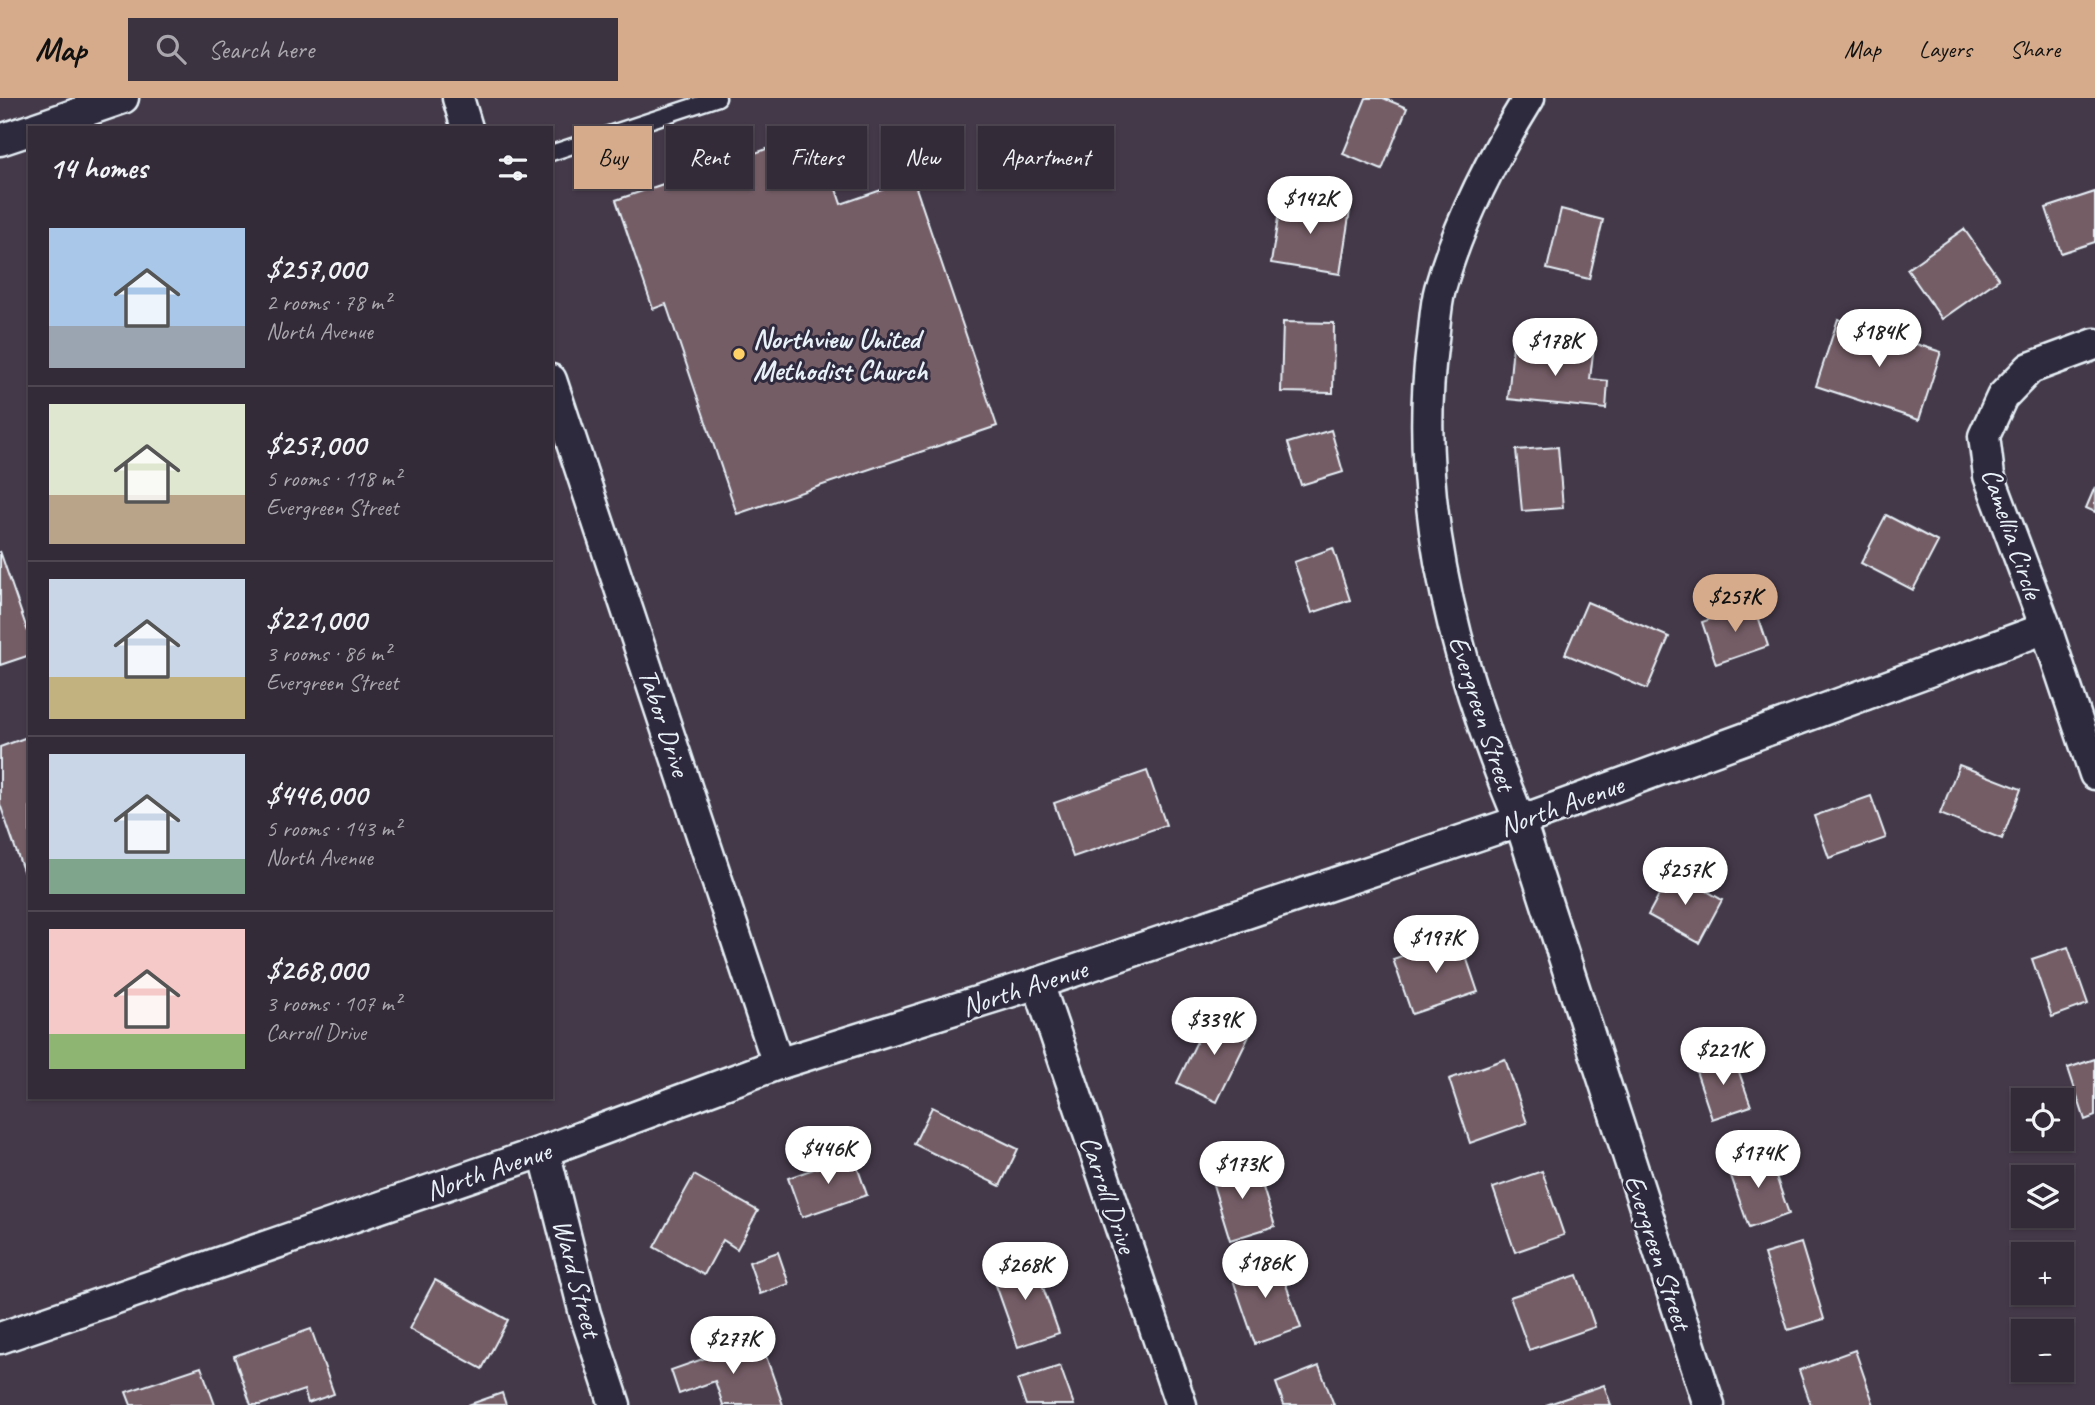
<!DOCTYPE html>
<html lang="en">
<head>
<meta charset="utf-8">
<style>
  body { margin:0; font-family:Caveat,sans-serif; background:#3b333f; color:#f1f3f6; height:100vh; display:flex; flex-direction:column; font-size:26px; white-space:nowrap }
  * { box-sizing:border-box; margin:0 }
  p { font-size:23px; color:#a9a7ad }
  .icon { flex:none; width:38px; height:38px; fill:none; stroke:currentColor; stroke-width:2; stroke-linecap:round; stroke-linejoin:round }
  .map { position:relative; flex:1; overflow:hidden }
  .details { position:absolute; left:28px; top:28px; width:525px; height:973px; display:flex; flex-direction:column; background:#332b37; border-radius:0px; box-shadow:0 2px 5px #0004,0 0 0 2px #4e4752 }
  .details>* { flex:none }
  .hud { position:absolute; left:574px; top:28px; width:665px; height:63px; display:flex; gap:14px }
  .fabs { position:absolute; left:2011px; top:990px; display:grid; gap:14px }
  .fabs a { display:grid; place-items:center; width:63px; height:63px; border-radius:0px; background:#332b37; box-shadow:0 2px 5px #0004,0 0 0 2px #4e4752; font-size:35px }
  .price { position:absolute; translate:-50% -60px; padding:0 16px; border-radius:24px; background:#fff; color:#222; font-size:23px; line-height:46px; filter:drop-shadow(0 2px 4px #0008) }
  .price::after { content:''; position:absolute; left:50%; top:42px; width:21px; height:16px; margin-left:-10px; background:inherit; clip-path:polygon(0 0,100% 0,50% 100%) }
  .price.selected { background:#d6ab8b; color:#111 }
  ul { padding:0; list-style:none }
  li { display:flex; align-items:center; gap:21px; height:175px; padding:0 21px }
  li+li { border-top:2px solid #4e4752 }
  li span { display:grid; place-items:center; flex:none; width:196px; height:140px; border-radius:0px; color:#555 }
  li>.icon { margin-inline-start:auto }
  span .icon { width:84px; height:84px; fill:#fffc; stroke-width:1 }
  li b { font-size:30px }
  h2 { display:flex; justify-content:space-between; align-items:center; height:84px; padding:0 21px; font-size:30px }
  .chip { padding:0 24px; border-radius:0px; background:#332b37; box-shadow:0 2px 5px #0004,0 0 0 2px #4e4752; font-size:24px; line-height:63px }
  .chip.selected { background:#d6ab8b; color:#111 }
  header { display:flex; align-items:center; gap:42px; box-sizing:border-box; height:98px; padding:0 35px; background:#d6ab8b; color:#111 }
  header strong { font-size:33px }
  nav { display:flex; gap:38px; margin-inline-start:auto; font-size:24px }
  .search { width:490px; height:63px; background:#3b333f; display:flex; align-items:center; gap:18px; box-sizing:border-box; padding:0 24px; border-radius:0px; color:#a9a7ad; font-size:26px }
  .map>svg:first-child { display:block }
  .building { fill:#755d66; stroke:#e8f1f8; stroke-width:2 }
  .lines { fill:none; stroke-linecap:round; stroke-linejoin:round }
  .lane-casing { stroke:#e8f1f8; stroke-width:19 }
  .street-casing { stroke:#e8f1f8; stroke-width:35 }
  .lane { stroke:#2f2a3d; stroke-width:14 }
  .street { stroke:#2f2a3d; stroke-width:30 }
  .poi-dot { fill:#ffd166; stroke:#2f2a3d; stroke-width:2.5 }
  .labels { text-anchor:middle; stroke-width:6; stroke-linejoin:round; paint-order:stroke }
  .poi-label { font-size:28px; font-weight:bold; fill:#e8f1f8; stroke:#2f2a3d; text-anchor:start }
  .street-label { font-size:28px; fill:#e8f1f8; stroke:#2f2a3d }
</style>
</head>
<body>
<header>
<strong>Map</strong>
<div class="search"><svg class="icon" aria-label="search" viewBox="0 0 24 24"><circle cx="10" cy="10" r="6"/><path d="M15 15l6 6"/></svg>Search here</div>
<nav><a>Map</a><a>Layers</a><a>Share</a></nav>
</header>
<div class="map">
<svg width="2095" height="1307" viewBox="0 0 2095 1307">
  <rect width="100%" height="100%" fill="#443949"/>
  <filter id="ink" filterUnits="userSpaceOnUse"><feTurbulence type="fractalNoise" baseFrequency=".0143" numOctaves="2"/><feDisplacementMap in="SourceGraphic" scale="14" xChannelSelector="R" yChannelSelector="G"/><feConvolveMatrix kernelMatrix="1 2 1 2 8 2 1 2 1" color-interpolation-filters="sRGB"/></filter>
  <g filter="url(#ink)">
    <g class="building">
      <path d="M1366,0H1383L1407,10L1382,72L1343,56Z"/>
      <path d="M817,34L841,106L913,81L997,328L737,416L666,206L653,211L616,102Z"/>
      <path d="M2095,94V144L2061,155L2046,110Z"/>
      <path d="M1281,101L1350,112L1340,176L1271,165Z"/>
      <path d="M1561,111L1603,122L1589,181L1547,171Z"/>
      <path d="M1964,131L1999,181L1942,221L1907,171Z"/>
      <path d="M1838,221L1941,254L1919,322L1816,288Z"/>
      <path d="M1283,224L1334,225L1333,295L1281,294Z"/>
      <path d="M1513,247L1593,255L1590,281L1608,283L1606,311L1508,301Z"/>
      <path d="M1331,332L1343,374L1301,387L1288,345Z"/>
      <path d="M1558,349L1563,410L1522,413L1516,352Z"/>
      <path d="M2095,389V414L2086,410Z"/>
      <path d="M1886,417L1938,444L1913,492L1861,465Z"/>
      <path d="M1333,450L1350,502L1312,515L1294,464Z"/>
      <path d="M0,453L30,540V557L0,567Z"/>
      <path d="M1587,504L1669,539L1647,591L1565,556Z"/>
      <path d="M1754,506L1768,548L1716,566L1702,524Z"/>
      <path d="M30,638V793L0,706V649Z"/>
      <path d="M1959,667L2021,691L2002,741L1940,716Z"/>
      <path d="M1147,673L1166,727L1073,759L1054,705Z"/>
      <path d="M1871,698L1886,740L1829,760L1814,718Z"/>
      <path d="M1672,773L1722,802L1699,845L1648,817Z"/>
      <path d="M1459,838L1478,894L1412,916L1393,861Z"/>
      <path d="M2068,849L2088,906L2052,919L2032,861Z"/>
      <path d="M1211,914L1251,934L1217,1004L1177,985Z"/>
      <path d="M1733,957L1751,1008L1712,1021L1695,970Z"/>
      <path d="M1505,961L1527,1025L1470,1045L1449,981Z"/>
      <path d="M2095,961V1018L2085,1022L2068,970Z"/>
      <path d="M932,1009L1018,1051L1000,1088L914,1046Z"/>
      <path d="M1768,1055L1789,1116L1749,1130L1728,1069Z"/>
      <path d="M853,1057L867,1097L802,1119L788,1080Z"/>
      <path d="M1255,1064L1275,1128L1230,1142L1210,1077Z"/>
      <path d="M1542,1073L1564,1137L1515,1154L1493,1090Z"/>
      <path d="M694,1077L758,1113L737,1151L723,1142L704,1177L654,1149Z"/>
      <path d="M1801,1145L1824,1221L1788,1232L1764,1156Z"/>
      <path d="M778,1154L789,1186L760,1196L749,1164Z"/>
      <path d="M1032,1158L1059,1235L1018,1249L991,1173Z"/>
      <path d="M1276,1158L1301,1230L1255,1246L1230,1173Z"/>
      <path d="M1577,1177L1595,1229L1529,1252L1510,1199Z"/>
      <path d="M435,1182L508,1222L482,1271L409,1231Z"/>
      <path d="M311,1231L334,1296L308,1305L304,1292L260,1307H251L234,1258Z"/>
      <path d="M760,1241L783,1307H723L715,1283L679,1296L671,1272Z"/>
      <path d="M1855,1252L1874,1307H1811L1799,1272Z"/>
      <path d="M1060,1268L1074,1307H1026L1017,1282Z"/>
      <path d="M1319,1268L1334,1307H1284L1276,1285Z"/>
      <path d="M201,1269L215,1307H131L126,1294Z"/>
      <path d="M1604,1287L1611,1307H1546Z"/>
      <path d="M502,1295L506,1307H468Z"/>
    </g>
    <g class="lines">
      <g class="lane-casing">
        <path id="lane" d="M551,55L718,0"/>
      </g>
      <g class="street-casing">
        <g id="street">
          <path d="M458,0L467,30"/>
          <path d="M1529,0C1492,60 1459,123 1440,191C1435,209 1435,230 1432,249C1412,408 1458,576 1520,723L1709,1307"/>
          <path d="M36,30L123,0"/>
          <path d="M0,42L30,32"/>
          <path d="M2095,246L2030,270L2002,299L1984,338L1989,378L2046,530L2095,676"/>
          <path d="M551,282L778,966"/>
          <path d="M1038,885L1181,1307"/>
          <path d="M544,1053L585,1216L615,1307"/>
          <path d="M0,1240L544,1053L778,966L1038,885L1520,723L2046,530"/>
        </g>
      </g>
      <use href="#lane" class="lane"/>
      <use href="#street" class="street"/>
    </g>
  </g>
  <circle class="poi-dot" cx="739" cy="256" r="7"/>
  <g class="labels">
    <g class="poi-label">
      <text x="753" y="250">Northview United<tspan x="753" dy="32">Methodist Church</tspan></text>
    </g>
    <g class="street-label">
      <text transform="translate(2013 435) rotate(71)" y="10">Camellia Circle</text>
      <text transform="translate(1483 615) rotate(72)" y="10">Evergreen Street</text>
      <text transform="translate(665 624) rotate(72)" y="10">Tabor Drive</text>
      <text transform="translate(1561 707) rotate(-20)" y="10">North Avenue</text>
      <text transform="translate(1024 889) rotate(-18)" y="10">North Avenue</text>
      <text transform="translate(488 1072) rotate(-19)" y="10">North Avenue</text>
      <text transform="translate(1109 1096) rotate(71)" y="10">Carroll Drive</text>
      <text transform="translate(1659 1154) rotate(72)" y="10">Evergreen Street</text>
      <text transform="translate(578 1180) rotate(75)" y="10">Ward Street</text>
    </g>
  </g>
</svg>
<div class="fabs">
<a><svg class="icon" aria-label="locate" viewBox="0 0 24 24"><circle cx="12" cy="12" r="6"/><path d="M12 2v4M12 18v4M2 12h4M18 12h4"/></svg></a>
<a><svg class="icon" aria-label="layers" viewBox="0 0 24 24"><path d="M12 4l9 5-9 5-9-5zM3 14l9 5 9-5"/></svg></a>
<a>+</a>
<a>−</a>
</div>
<b class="price" style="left:1310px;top:138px">$142K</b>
<b class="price" style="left:1879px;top:271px">$184K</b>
<b class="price" style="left:1555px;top:280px">$178K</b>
<b class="price selected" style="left:1735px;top:536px">$257K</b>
<b class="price" style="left:1685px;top:809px">$257K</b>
<b class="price" style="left:1436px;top:877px">$197K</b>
<b class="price" style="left:1214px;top:959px">$339K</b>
<b class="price" style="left:1723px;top:989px">$221K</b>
<b class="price" style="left:828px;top:1088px">$446K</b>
<b class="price" style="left:1758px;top:1092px">$174K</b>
<b class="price" style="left:1242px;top:1103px">$173K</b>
<b class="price" style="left:1265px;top:1202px">$186K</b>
<b class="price" style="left:1025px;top:1204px">$268K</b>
<b class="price" style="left:733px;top:1278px">$277K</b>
<div class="hud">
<a class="chip selected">Buy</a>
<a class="chip">Rent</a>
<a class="chip">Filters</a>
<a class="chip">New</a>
<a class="chip">Apartment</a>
</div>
<section class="details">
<h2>14 homes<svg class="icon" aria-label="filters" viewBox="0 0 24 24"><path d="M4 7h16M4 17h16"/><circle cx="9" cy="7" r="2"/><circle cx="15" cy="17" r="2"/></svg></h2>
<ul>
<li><span style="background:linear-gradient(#a9c7e8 70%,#9aa5b1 0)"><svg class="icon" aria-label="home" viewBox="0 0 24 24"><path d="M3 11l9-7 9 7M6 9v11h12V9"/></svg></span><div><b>$257,000</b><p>2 rooms · 78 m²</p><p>North Avenue</p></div></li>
<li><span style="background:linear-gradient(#dfe7d0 65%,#b9a48a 0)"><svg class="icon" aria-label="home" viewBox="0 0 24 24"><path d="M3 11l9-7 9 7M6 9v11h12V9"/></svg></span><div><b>$257,000</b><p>5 rooms · 118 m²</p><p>Evergreen Street</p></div></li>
<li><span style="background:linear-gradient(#c9d6e8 70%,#c2b280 0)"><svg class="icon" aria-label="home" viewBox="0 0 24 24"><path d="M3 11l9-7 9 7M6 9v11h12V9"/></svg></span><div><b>$221,000</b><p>3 rooms · 86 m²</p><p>Evergreen Street</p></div></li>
<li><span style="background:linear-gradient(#c9d6e8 75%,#7fa58c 0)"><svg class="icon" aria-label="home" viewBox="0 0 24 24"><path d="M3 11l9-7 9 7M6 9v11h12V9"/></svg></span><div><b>$446,000</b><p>5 rooms · 143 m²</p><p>North Avenue</p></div></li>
<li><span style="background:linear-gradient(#f6c9c9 75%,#8fb573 0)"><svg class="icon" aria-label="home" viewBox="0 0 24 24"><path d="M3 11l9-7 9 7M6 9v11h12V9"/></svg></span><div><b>$268,000</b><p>3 rooms · 107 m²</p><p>Carroll Drive</p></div></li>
</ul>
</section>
</div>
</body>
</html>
